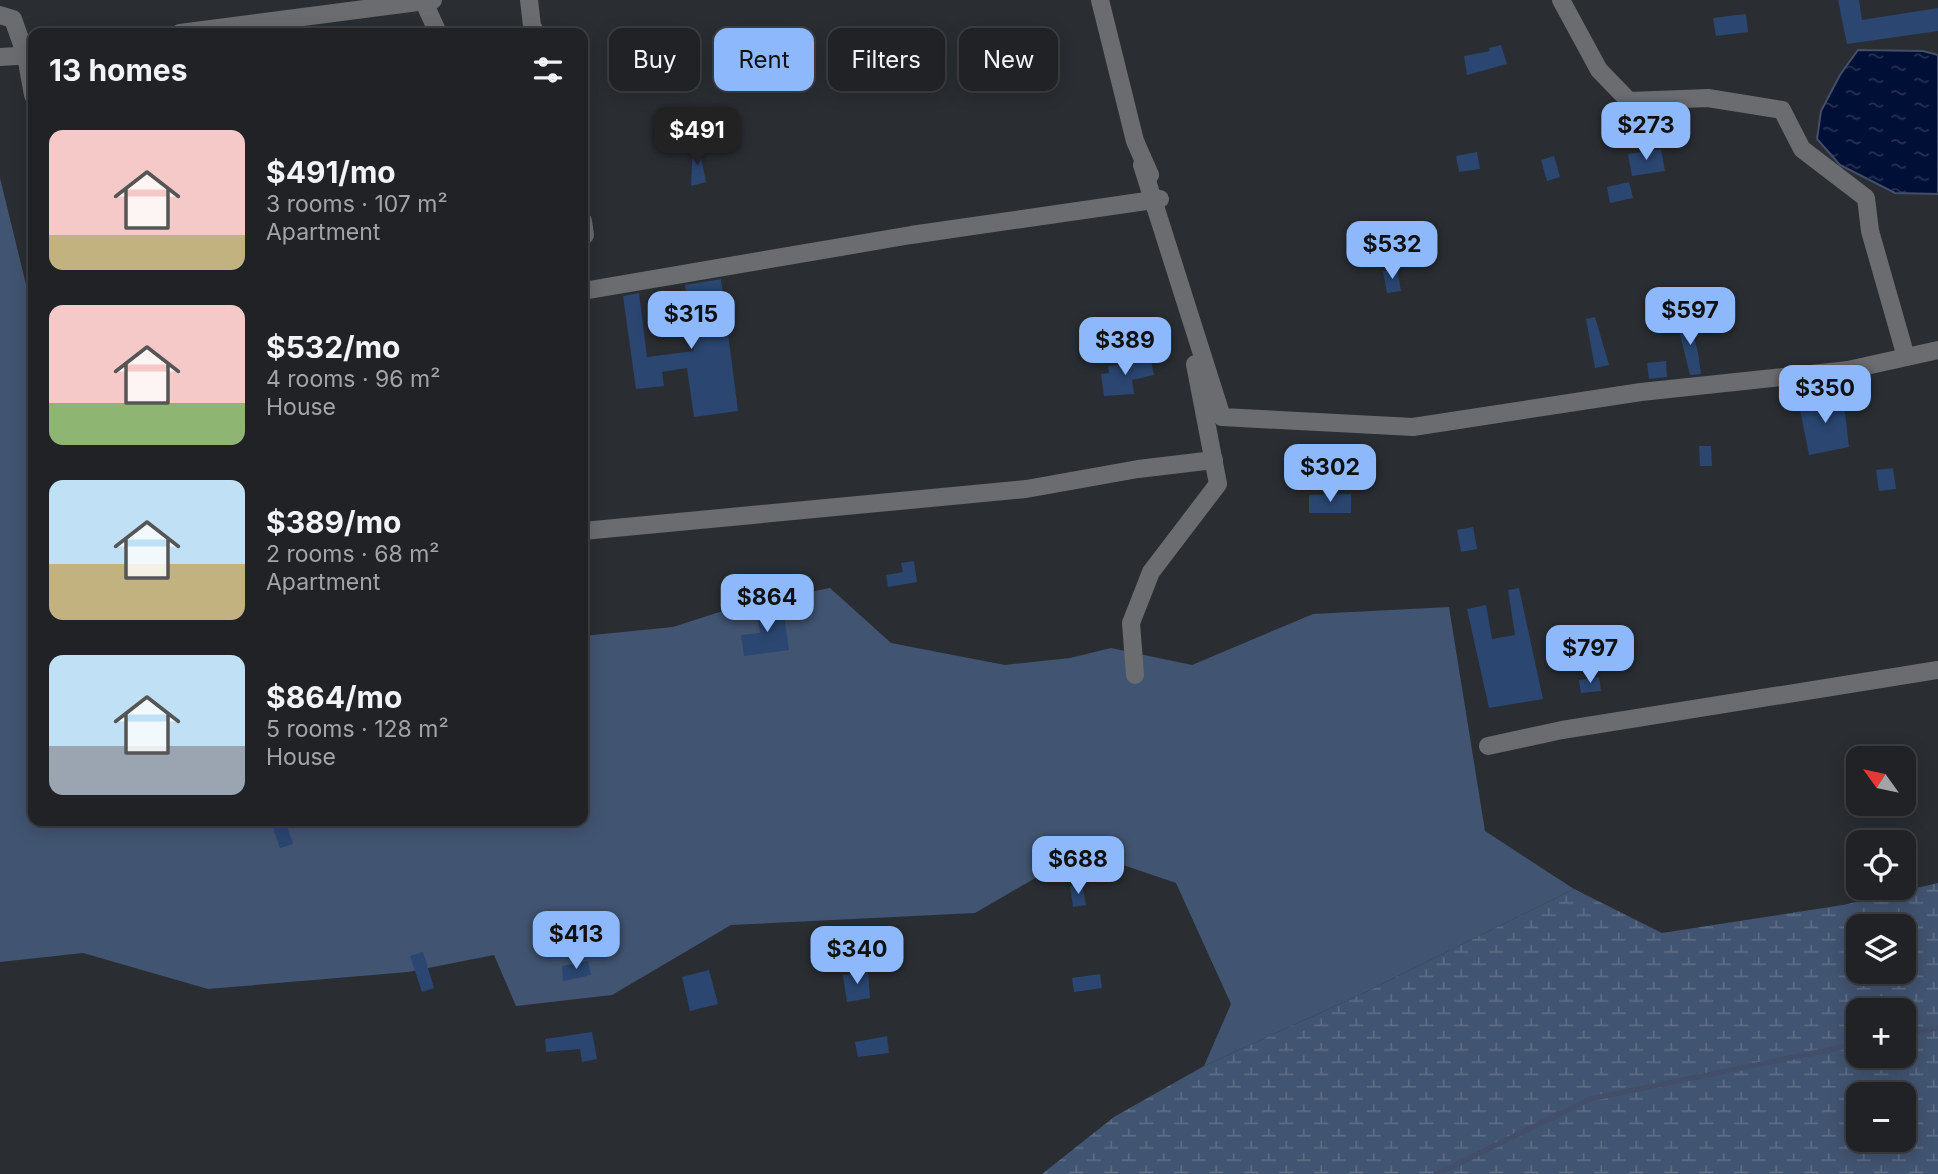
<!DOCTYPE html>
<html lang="en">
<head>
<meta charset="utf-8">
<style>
  body { margin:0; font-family:Inter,sans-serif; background:#282a2e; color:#f1f3f6; height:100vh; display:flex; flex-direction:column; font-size:26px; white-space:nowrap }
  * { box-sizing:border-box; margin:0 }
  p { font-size:23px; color:#a2a4a7 }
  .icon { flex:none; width:38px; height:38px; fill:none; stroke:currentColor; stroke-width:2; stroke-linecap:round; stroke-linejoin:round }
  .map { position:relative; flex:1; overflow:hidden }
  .sheet { position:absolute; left:28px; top:28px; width:560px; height:798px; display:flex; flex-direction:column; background:#202226; border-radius:14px; box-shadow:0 4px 18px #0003,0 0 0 2px #3d3f43 }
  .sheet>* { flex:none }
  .banner { position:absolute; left:609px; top:28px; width:665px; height:63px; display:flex; gap:14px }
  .needle { width:46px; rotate:303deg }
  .tools { position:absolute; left:1846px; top:746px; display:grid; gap:14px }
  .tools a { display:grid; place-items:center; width:70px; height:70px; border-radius:14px; background:#202226; box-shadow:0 4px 18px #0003,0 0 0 2px #3d3f43; font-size:35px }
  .price { position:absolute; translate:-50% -60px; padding:0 16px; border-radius:14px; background:#8db9fc; color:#111; font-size:23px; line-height:46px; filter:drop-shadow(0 2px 4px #0008) }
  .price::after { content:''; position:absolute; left:50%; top:42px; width:21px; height:16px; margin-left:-10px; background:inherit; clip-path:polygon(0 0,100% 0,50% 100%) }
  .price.selected { background:#222; color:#fff }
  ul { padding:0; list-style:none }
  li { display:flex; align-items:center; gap:21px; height:175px; padding:0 21px }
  li span { display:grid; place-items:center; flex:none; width:196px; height:140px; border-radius:14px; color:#555 }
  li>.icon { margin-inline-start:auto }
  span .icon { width:84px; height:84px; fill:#fffc; stroke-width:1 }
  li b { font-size:30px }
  h2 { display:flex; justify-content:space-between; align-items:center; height:84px; padding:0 21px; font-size:30px }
  .pill { padding:0 24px; border-radius:14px; background:#202226; box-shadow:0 4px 18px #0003,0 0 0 2px #3d3f43; font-size:24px; line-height:63px }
  .pill.selected { background:#8db9fc; color:#111 }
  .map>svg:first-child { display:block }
  .grass { fill:#415471 }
  .wetland { fill:url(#wetland-marsh); fill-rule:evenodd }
  .water { fill:url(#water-ripples); stroke:#434e6a; stroke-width:2 }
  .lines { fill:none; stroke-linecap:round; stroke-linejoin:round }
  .stream { stroke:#434e6a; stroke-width:5 }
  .building { fill:#2a4671 }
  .minor { stroke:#6b6c6f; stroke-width:18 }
</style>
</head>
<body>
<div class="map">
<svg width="1938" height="1174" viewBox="0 0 1938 1174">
  <defs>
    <pattern id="wetland-marsh" width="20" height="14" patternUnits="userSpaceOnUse" patternTransform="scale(1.75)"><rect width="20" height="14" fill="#415471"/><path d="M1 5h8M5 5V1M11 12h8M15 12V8" fill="none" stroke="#5c6c85"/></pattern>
    <pattern id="water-ripples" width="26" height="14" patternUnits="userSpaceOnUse" patternTransform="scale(1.75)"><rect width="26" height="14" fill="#000f36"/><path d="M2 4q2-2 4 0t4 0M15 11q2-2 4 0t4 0" fill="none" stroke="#253253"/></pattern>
  </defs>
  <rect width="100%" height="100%" fill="#2a2e33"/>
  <path class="grass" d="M0,178L33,313V821H583V636L673,627L738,606L830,588L891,643L1005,665L1070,658L1111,648L1192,665L1313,614L1449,607L1485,831L1574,889L1368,991L1204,1066L1231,1004L1176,883L1082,851L975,913L731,925L612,995L516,1006L494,955L408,972L208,989L83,953L0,962Z"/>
  <path class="wetland" d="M1938,883V1174H1042L1114,1117L1204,1066L1368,991L1574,889L1662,933L1843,905ZM1858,926H1904V971H1858ZM1858,1010H1904V1055H1858ZM1858,1094H1904V1139H1858Z"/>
  <path class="water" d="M1858,50L1923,51L1938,55V194L1895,193L1840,165L1817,139L1821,111L1840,75Z"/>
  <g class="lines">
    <g class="stream">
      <path d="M1904,1035L1938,1028"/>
      <path d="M1437,1174L1590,1099L1858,1044"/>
    </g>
  </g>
  <g class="building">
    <path d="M1838,0H1859L1862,20L1938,8V31L1847,44Z"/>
    <path d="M1746,14L1748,32L1716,36L1713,18Z"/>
    <path d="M1501,45L1507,64L1467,75L1464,56L1490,51L1489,48Z"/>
    <path d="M698,142L706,182L691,186L693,143Z"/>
    <path d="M1661,149L1665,171L1632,176L1628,154Z"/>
    <path d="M1477,152L1480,169L1459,172L1456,156Z"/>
    <path d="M1554,156L1560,177L1547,181L1541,160Z"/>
    <path d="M1629,182L1633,198L1610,203L1607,187Z"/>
    <path d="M1397,269L1401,291L1387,293L1383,271Z"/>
    <path d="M721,279L738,411L694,417L687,368L662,372L664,386L636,389L623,296L639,293L647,357L694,351L685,285Z"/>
    <path d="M1595,317L1609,365L1595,368L1586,319Z"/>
    <path d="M1690,319L1698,353L1701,374L1690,375L1677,322Z"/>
    <path d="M1151,360L1154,375L1132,380L1134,394L1104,396L1101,374L1109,373L1108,366Z"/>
    <path d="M1666,361L1667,377L1649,379L1647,363Z"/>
    <path d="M1843,395L1849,447L1809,455L1799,404Z"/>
    <path d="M1699,446H1711L1712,466H1700Z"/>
    <path d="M1893,468L1896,489L1879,491L1876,470Z"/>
    <path d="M1351,494V513H1309V495Z"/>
    <path d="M1473,527L1477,549L1461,552L1457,530Z"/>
    <path d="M914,561L917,582L888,587L886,575L903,572L901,563Z"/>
    <path d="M1519,588L1543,699L1489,708L1467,609L1486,605L1492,639L1515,635L1508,590Z"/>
    <path d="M783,608L789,650L744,656L741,635L760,633L757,611Z"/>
    <path d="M1599,677L1601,691L1581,693L1579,680Z"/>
    <path d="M286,824L293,844L280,848L273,828Z"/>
    <path d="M1082,884L1086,905L1073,907L1070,886Z"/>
    <path d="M423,952L434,988L422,992L410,956Z"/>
    <path d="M588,961L591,975L563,981L562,966Z"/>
    <path d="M709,970L718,1004L690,1011L682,977Z"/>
    <path d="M868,971L870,998L847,1002L843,975Z"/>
    <path d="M1100,974L1102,988L1074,992L1072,978Z"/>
    <path d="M592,1032L597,1059L582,1062L580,1049L546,1052L545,1039Z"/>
    <path d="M887,1036L889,1053L858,1057L855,1042Z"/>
  </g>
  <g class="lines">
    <g class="minor">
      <path d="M529,0L532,26L536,33"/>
      <path d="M1100,0L1135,141L1150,175"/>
      <path d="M1561,0L1599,70L1629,101L1708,98L1782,110L1802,149L1866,198L1870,231L1906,357"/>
      <path d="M424,2L438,33"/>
      <path d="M0,15L13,19L26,56L33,95"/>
      <path d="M180,33L433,0"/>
      <path d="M0,57L33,55"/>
      <path d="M1142,165L1222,417L1413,427L1641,392L1848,370L1938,350"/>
      <path d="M583,221L585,235"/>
      <path d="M583,291L911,235L1160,199"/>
      <path d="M583,531L1026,489L1138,469L1214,460"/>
      <path d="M1135,675L1131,623L1151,572L1218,484L1195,364"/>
      <path d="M1488,746L1562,730L1938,670"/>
    </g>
  </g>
</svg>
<div class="tools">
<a><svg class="needle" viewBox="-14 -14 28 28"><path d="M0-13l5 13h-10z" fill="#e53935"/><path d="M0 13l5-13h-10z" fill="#a2a4a7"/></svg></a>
<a><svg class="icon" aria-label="locate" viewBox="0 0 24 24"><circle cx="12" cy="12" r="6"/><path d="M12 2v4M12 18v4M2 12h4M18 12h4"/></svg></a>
<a><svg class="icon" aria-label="layers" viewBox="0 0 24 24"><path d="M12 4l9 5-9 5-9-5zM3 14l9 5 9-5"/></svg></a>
<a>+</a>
<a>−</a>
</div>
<b class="price" style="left:1646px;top:162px">$273</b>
<b class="price selected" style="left:697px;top:167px">$491</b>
<b class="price" style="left:1392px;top:281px">$532</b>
<b class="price" style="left:1690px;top:347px">$597</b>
<b class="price" style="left:691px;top:351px">$315</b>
<b class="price" style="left:1125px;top:377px">$389</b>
<b class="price" style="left:1825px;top:425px">$350</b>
<b class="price" style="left:1330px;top:504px">$302</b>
<b class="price" style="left:767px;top:634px">$864</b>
<b class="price" style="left:1590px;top:685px">$797</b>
<b class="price" style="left:1078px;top:896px">$688</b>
<b class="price" style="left:576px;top:971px">$413</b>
<b class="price" style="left:857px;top:986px">$340</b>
<div class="banner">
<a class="pill">Buy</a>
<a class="pill selected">Rent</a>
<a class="pill">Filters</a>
<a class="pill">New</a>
</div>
<section class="sheet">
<h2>13 homes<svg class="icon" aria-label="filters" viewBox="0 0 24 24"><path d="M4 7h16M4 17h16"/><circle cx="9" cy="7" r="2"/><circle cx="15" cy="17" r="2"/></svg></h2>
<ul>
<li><span style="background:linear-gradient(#f6c9c9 75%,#c2b280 0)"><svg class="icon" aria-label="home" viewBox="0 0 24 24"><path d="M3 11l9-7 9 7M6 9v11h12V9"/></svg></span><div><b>$491/mo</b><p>3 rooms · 107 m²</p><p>Apartment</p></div></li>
<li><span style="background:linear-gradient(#f6c9c9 70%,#8fb573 0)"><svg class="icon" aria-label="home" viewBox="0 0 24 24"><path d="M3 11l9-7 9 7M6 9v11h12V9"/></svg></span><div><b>$532/mo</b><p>4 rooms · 96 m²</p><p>House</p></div></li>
<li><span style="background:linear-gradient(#bfe0f5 60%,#c2b280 0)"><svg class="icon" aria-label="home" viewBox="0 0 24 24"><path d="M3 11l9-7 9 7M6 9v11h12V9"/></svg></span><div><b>$389/mo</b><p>2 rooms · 68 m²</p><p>Apartment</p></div></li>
<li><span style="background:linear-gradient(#bfe0f5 65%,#9aa5b1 0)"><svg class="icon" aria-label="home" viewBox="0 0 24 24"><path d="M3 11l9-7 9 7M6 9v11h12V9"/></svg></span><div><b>$864/mo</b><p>5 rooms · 128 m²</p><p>House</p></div></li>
</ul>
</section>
</div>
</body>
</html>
